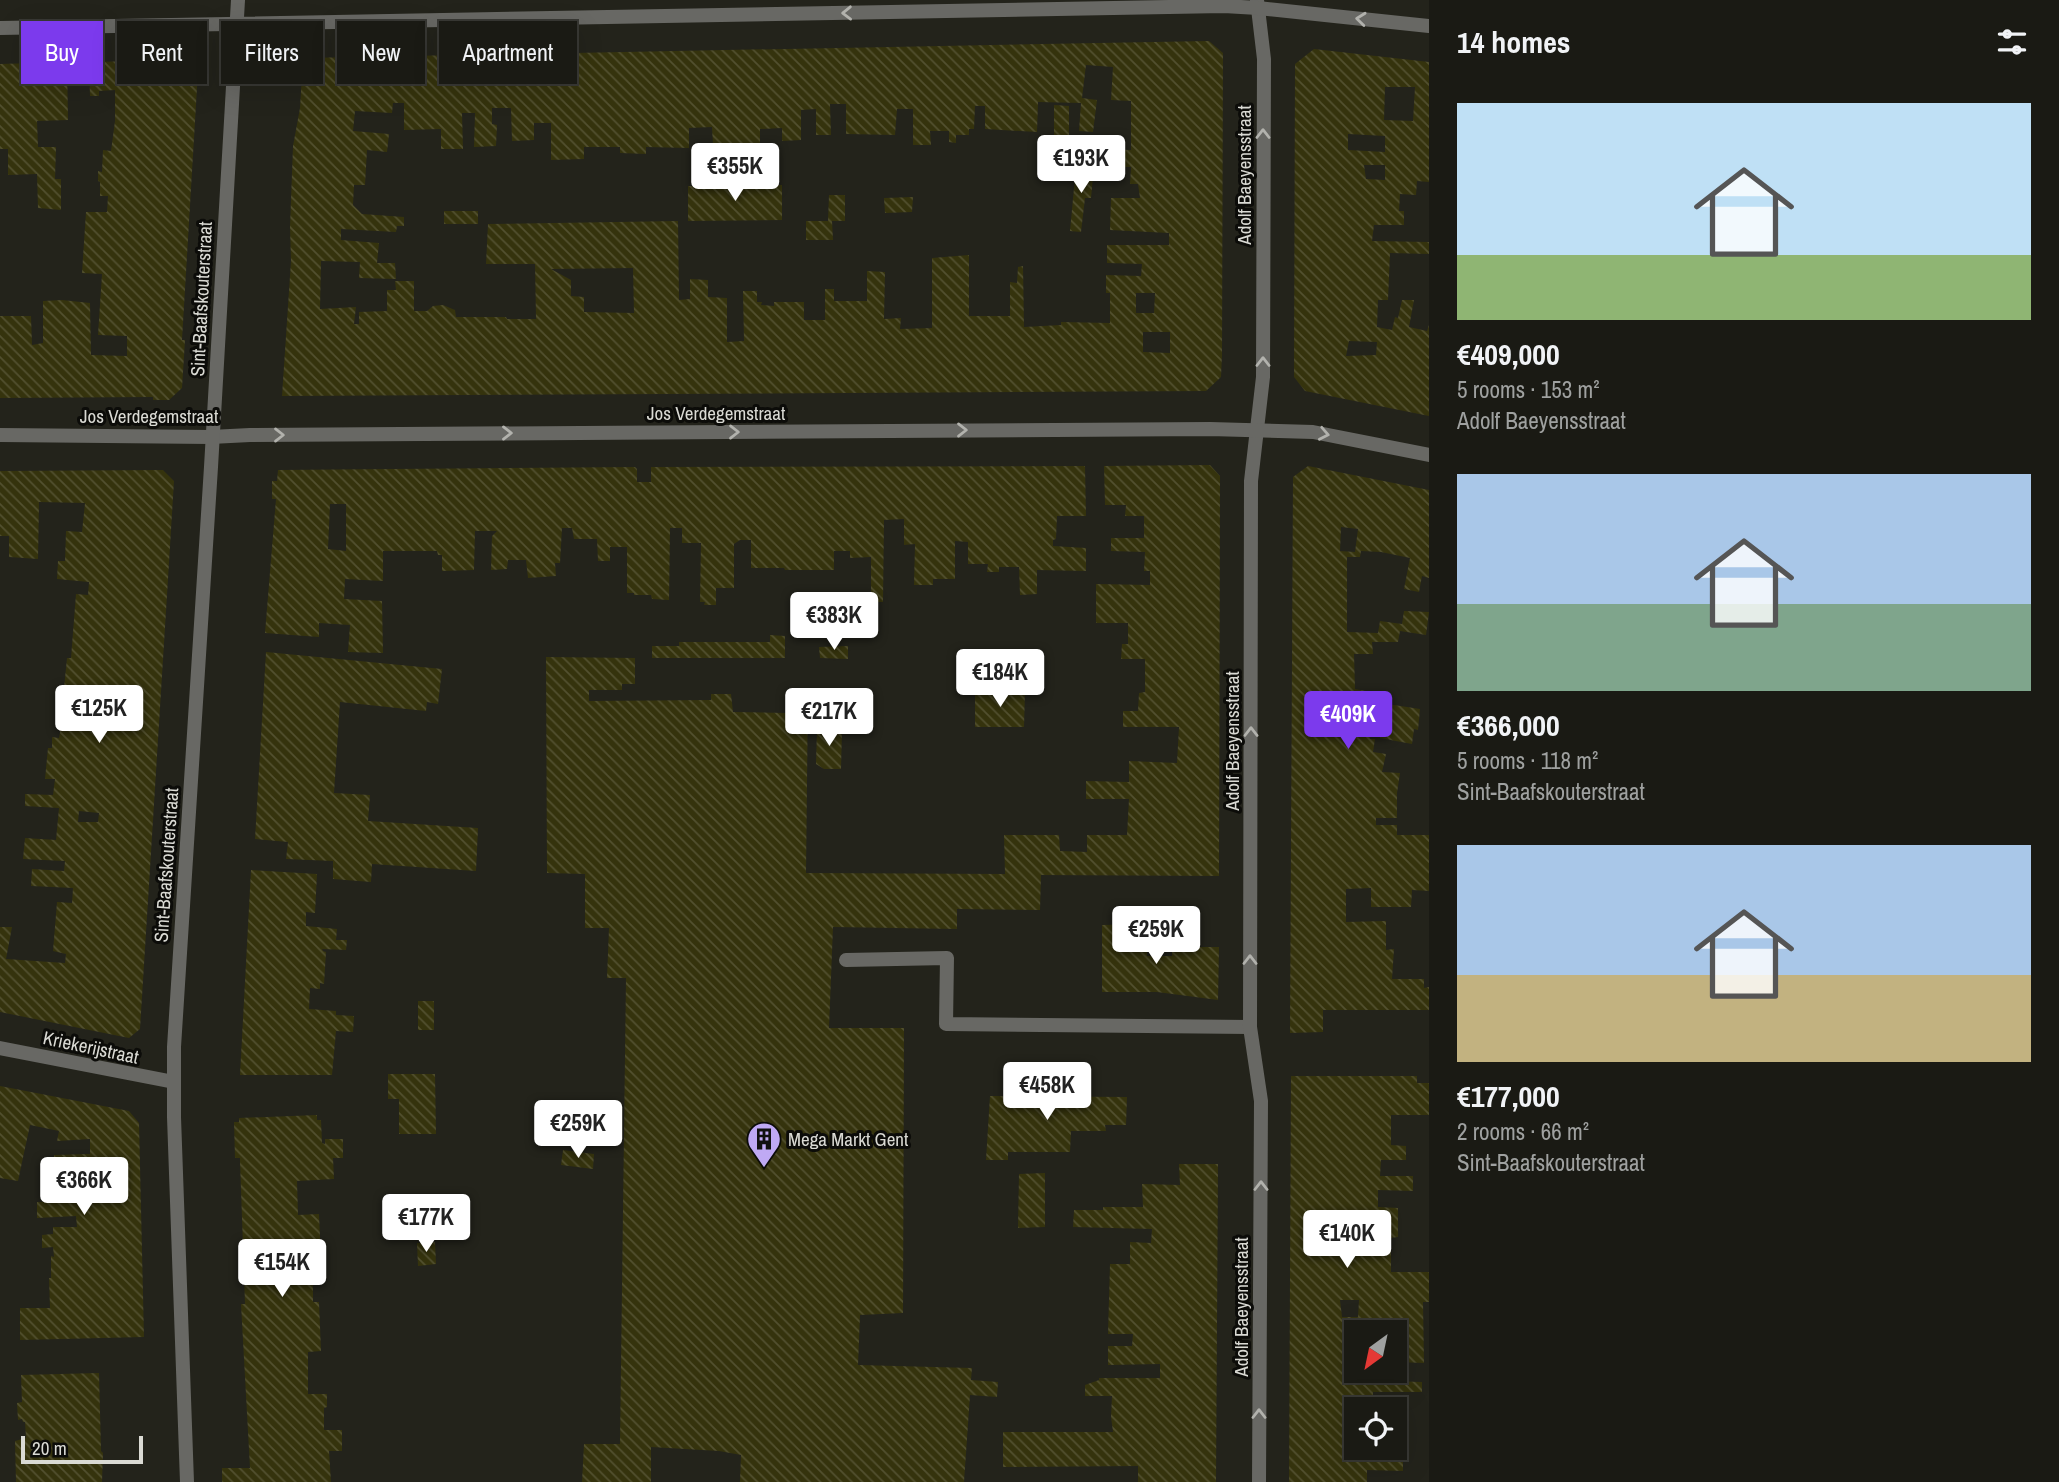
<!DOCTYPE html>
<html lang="en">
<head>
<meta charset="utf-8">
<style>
  body { margin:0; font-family:"Archivo Narrow",sans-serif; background:#272722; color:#f1f3f6; height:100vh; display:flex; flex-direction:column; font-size:26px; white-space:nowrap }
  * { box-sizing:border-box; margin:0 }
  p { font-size:23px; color:#9fa1a0 }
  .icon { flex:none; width:38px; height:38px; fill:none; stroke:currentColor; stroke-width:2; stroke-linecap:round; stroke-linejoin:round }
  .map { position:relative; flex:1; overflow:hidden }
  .panel { display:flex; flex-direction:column; background:#1a1a14; width:630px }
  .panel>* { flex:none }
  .hud { position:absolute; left:21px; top:21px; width:665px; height:63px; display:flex; gap:14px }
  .needle { width:46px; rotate:213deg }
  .buttons { position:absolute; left:1344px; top:1320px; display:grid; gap:14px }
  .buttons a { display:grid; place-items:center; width:63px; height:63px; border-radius:0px; background:#1a1a14; box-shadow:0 7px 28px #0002,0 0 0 2px #383834; font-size:35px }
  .scale { position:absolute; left:21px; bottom:18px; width:122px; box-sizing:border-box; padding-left:7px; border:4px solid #dadad4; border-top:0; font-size:19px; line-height:24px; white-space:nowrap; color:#dadad4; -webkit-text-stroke:5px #0c0c09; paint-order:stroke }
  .price { position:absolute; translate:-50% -60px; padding:0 16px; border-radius:7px; background:#fff; color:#222; font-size:23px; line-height:46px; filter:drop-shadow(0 2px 4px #0008) }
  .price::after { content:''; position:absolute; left:50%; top:42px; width:21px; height:16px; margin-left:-10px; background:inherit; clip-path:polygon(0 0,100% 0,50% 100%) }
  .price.current { background:#7c3aed; color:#fff }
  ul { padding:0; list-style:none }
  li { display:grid; align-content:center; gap:14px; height:371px; padding:0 28px }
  li span { display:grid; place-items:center; height:217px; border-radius:0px; color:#555 }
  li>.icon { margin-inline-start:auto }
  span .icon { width:126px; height:126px; fill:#fffc; stroke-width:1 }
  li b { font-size:30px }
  h2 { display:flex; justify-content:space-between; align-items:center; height:84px; padding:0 28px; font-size:30px }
  .chip { padding:0 24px; border-radius:0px; background:#1a1a14; box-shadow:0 7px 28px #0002,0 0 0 2px #383834; font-size:24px; line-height:63px }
  .chip.current { background:#7c3aed; color:#fff }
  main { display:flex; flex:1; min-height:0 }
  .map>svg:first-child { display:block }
  .building { fill:url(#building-back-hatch); fill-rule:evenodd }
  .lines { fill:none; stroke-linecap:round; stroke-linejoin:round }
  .lane { stroke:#686864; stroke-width:14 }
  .street { stroke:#686864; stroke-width:14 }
  .oneway { stroke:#b2b2ad }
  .labels { text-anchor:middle; stroke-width:6; stroke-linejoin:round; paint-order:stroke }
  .street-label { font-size:19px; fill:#dadad4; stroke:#0c0c09 }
  .poi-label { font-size:19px; fill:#dadad4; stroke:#0c0c09; text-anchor:start }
</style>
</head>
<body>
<main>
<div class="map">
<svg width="1429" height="1482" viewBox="0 0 1429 1482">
  <defs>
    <pattern id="building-back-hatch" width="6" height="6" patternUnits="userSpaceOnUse" patternTransform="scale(1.75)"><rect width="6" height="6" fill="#35330d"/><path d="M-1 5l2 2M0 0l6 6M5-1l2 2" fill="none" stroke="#52502f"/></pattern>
  </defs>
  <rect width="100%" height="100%" fill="#23231b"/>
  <g class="building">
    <path d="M1209,41L1223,53L1222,355L1221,377L1206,391L282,396L291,261L290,227L293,146L300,108L303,58ZM1086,65L1113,67L1111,100L1131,101V150L1107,149L1106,167H1131L1130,184H1138L1140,198H1111L1110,230L1169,233V245H1107V263L1142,264L1141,276L1106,275V293H1110V323L1061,322V325L1024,327L1023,266L1018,267L1017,283L1010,282V316H969V255L932,258V328L900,329L901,318L884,319L885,272L867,271V301H834V289H825V320H804V302H774V306L761,305L762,302H757V291H743L744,341L727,342V298L708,297V280L690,279V299L679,300L678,221L488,224L486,264H535L536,319H507L506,317H456L455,310L443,305L433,306L427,311H414V281H395L396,290H387V311L359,312V324H354L356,307L320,309L321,261L360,262L359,278L396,279L395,263H377L379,243L341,240V229L396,232L397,226H404V217L362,214L353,205L354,185H365L367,150L387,152L389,134L353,131L355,111L392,113L393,103H404V130L441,129V149H463L462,113H475L474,147L496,146L497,125L492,124V108H511L512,141L534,140V123H551V160L584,159V147H620V153L646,154V147L689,148V128L712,127L713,146H760V129L782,128V141L801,140V110L816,109V135H831L830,104H846V134L895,135L897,109H913V145H931L930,131H949V142L956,143V135H969V129H974L975,106H985V129L1037,132L1038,102L1081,103L1079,131L1093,132L1097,100L1082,98ZM633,268L634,313L584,312V297L571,296V280L551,269ZM1136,293H1155L1154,313H1136ZM1143,332H1170V353L1143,352Z"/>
    <path d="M1314,49L1429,62V182L1417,181L1416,195L1400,194L1399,211H1404V225H1374L1372,241L1429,242V254L1390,253L1388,300H1378L1377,327L1392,330L1395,317L1398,318L1402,300H1414L1409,327L1427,331L1429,325V416L1305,391L1294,377L1295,64ZM1385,87H1415L1413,121L1384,120ZM1348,134L1385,136V152L1348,150ZM1364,165H1385V180L1366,179ZM1349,341L1377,342L1376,355L1346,356Z"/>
    <path d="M188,60L198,71L182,340H185L182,388L169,400H153V397L0,398V316H31L32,345L43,343V301L62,300L90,303L91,355L127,356V336L98,335L102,274L82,273L86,212H107L108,196H100V182L98,181V171L102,172L103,150L111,151L115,121V90L99,91V96H90L89,62Z"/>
    <path d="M67,62L68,120L37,121L38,147H56L55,179H61V210L38,208L37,174L8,175V149H0V64Z"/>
    <path d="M1054,105L1069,106V135L1054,136Z"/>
    <path d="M1076,166L1094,167L1091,198H1085L1081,232L1070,231Z"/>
    <path d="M782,185V220L688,221V186Z"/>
    <path d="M829,195H845V221H832L833,240H806V221H828Z"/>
    <path d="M913,197L912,212L885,213L884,198Z"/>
    <rect x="444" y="211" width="34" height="13"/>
    <path d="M1210,465L1220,476L1219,876L1041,875L1040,910L957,909V929L833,927L829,1028H904L903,1313L860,1315L858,1365L972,1368L971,1380L998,1382L997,1397L970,1395L964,1482H740L741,1455L719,1451L651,1447V1482H582L584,1444H620L626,978H607L609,928H585V874L547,873L546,657L635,658V684H622V690H589V701L711,700V694H731L733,712L787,713L786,692L808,693L806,873L1005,874L1004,835H1059L1060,851L1087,852V835H1127L1129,799H1086V781L1129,782V761L1177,763L1179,727H1123V711H1138L1139,693L1145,692V659H1121L1122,644H1128V623H1096V584L1150,585V571H1144L1145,552L1111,551V538H1144V516H1125L1126,505H1105L1104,466Z"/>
    <path d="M1085,466L1086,516H1057L1056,539L1053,540V546L1086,548V571L1037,570V594L1020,595L1019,567H999V572H987L988,564H968V542L955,541V579H933V585H914L915,544L904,545V519L884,520L883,602H874V597H871V557L850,558V551H834V570H785L784,568H751V540H740L734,544V588H716V605H704L705,602H700L701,543H682V528H670L669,600L652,599L651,595H634V593H627V547H610V561H598L597,539H574L572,528H562L560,563H555L556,576L528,578L526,560H508L507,569L491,570L492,536L497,531H475L474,570L442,571V555H438L437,551H383V581L345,579L344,599L382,601L383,653L348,652L350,625L319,623V637L265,633L276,499H272V481H277L278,470L635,467L637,469V482H651V467ZM330,504H346V551L328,549Z"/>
    <path d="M1308,466L1429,490V578L1422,576L1419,592L1404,589L1410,558L1381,552L1361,551L1360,557H1347V632L1378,633L1380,621L1402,624L1404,611L1429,612L1426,635L1400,631L1398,642H1372L1373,654H1354L1355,689L1382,694L1381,703L1420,709L1418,730L1414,729L1412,744L1380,738L1381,724L1371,722L1370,739H1375L1373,752L1386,754L1382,772L1400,773L1397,793V818H1376V825H1397V835H1429V891L1412,890L1411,907H1371V888L1346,889V922L1386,921V950L1394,949L1392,979H1424V988L1429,987V1010H1323V1032L1290,1033L1293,477ZM1341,527L1358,529L1355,552L1340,551Z"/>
    <path d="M163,470L174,481L168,579L140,1029L129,1038L0,1012V927H12L6,959L65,963L66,954L53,951L57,902L72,903L73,888L31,886L32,869L64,871L65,861L23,859L25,838L56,840L59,808L25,806V794L53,795L55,779H45L48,748H52V737L59,738L62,720L77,721L79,697L64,688L67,658H71L76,594L88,595L89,582L57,579L58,561H65L66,531L82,532L85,503L39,502L38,559L9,557V536H0V471ZM79,811L99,813L98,822H78Z"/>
    <path d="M770,635L785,636V658H652V646H679V642H770Z"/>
    <path d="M848,646V659L820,658L819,647Z"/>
    <path d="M266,652L442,669L438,704L427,702L426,711L340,702L334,793L370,795L368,821L478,828L476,871L372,864L371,882L333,879V861L286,859L288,842L255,839Z"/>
    <path d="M1025,691L1024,727H975V692Z"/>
    <path d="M817,728L842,729L841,769H824L816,764Z"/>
    <path d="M251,870L317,874L315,913L306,912V926L337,929L336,940H347L346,950L322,949L323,951L326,952L324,984L320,983V989L310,988L309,1009L336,1011V1015L354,1016L353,1032L336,1031L332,1075H240Z"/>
    <path d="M1147,924V956H1172V948L1179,949V947H1219L1218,1000L1157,992H1102V925Z"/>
    <rect x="418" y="1001" width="16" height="29"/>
    <path d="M388,1074H435L436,1134H399V1099H388Z"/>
    <path d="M1291,1076H1417V1083H1429V1115H1391V1145L1406,1146V1160H1381L1380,1176H1413V1191L1378,1190V1207L1398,1208V1237L1391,1238V1272H1429V1302H1423L1424,1363L1395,1362V1332H1356V1370H1388V1381L1422,1382V1392H1373V1404L1402,1403L1401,1423H1395V1409H1356V1447H1395V1433H1409V1455H1403V1471L1367,1470V1482H1289ZM1340,1300H1359L1358,1317H1342Z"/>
    <path d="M0,1086L129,1111L139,1123L144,1337L20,1340V1308H50L49,1278H51V1256L54,1257L53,1247L42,1248V1235L53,1234V1227H77L76,1216L37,1218V1202L64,1201V1186H54V1155L90,1154V1139L57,1141L59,1131L30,1125L18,1181L0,1178Z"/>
    <path d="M990,1096L1127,1097L1126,1125H1105L1106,1131H1071L1070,1152H1008V1160H986Z"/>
    <path d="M317,1115V1120H321L322,1143L325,1144V1139H343V1158H333L334,1179L297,1181L298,1215L319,1214L322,1282H313V1302H319L321,1351L308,1352V1394H327V1407L324,1408V1430H342V1451H329L331,1482H222V1468H250L241,1304H245L240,1161V1158H235L234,1122H239V1118Z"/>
    <path d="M563,1150L594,1154L593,1169L561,1165Z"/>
    <path d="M1179,1164H1218L1216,1482H1138V1466L1003,1467V1432H1113L1111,1417L1112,1396H1085V1385L1099,1380V1378H1160V1364L1108,1365V1346H1132L1133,1334H1108L1110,1264H1130V1242L1151,1243L1152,1229L1073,1227L1074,1210H1103V1207H1143L1142,1184L1180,1185Z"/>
    <path d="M1045,1173V1227L1018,1228L1019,1174Z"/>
    <path d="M435,1242L436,1264L418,1266L417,1243Z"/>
    <path d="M99,1373L101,1451L103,1453L102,1482H16L15,1441L26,1438L25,1422H23L22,1419L18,1420L17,1403L22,1402L21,1375Z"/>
  </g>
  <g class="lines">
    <path class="lane" d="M846,960L947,958L946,1024L1250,1027"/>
    <g class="street">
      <path d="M1257,0L1264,59L1263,377L1251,481L1250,1027L1261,1101L1259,1482"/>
      <path d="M0,28L1224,6L1258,8L1429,26"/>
      <path d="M0,435L211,437L250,435L1210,429L1313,432L1429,455"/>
      <path d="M0,1048L174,1082"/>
      <path d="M187,1482L174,1117V1047L211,467L238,0"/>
    </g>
  </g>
  <defs><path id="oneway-chevron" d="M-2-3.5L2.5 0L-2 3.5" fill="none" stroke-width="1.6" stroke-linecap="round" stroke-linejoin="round" transform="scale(1.75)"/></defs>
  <g class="oneway">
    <use href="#oneway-chevron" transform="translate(847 13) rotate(179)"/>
    <use href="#oneway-chevron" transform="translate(1361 19) rotate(-174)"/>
    <use href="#oneway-chevron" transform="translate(1263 134) rotate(-90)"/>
    <use href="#oneway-chevron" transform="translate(1263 362) rotate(-90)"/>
    <use href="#oneway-chevron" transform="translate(962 430)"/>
    <use href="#oneway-chevron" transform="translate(734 432)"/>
    <use href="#oneway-chevron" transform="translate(507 433)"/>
    <use href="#oneway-chevron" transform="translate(1324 434) rotate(11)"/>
    <use href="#oneway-chevron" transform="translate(279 435)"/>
    <use href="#oneway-chevron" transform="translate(1251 732) rotate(-90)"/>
    <use href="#oneway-chevron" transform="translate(1250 960) rotate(-90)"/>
    <use href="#oneway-chevron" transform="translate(1261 1186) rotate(-90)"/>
    <use href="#oneway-chevron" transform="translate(1259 1414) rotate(-90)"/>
  </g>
  <defs>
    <g id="building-pin" transform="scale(1.75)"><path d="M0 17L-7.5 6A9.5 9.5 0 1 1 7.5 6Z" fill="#bfa9f4" stroke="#0c0c09"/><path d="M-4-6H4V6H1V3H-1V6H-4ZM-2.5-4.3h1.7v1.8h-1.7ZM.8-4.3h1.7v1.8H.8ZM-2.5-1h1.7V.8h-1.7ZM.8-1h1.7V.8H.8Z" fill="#111"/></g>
  </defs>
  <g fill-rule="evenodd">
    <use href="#building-pin" x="764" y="1139"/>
  </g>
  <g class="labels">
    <g class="street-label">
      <text transform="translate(1244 175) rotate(-90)" y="7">Adolf Baeyensstraat</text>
      <text transform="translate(201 299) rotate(-87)" y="7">Sint-Baafskouterstraat</text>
      <text x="716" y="420">Jos Verdegemstraat</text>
      <text x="149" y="423">Jos Verdegemstraat</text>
      <text transform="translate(1232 741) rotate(-90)" y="7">Adolf Baeyensstraat</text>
      <text transform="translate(166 865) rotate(-86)" y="7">Sint-Baafskouterstraat</text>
      <text transform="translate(91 1047) rotate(12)" y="7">Kriekerijstraat</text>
      <text transform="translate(1241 1307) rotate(-90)" y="7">Adolf Baeyensstraat</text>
    </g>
    <g class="poi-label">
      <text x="788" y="1146">Mega Markt Gent</text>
    </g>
  </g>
</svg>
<div class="buttons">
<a><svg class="needle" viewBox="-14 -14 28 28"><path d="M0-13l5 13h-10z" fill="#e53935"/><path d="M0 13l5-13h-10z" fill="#9fa1a0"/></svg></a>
<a><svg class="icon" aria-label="locate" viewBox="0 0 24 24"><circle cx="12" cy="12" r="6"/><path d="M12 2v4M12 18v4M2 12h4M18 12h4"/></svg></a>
</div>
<div class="scale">20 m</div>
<b class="price" style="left:1081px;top:195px">€193K</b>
<b class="price" style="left:735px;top:203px">€355K</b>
<b class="price" style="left:834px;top:652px">€383K</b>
<b class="price" style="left:1000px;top:709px">€184K</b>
<b class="price" style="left:99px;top:745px">€125K</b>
<b class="price" style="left:829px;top:748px">€217K</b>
<b class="price current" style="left:1348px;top:751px">€409K</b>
<b class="price" style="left:1156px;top:966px">€259K</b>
<b class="price" style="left:1047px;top:1122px">€458K</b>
<b class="price" style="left:578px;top:1160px">€259K</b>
<b class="price" style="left:84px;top:1217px">€366K</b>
<b class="price" style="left:426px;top:1254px">€177K</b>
<b class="price" style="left:1347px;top:1270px">€140K</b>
<b class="price" style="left:282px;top:1299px">€154K</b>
<div class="hud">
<a class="chip current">Buy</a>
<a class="chip">Rent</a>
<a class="chip">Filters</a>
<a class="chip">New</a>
<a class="chip">Apartment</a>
</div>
</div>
<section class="panel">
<h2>14 homes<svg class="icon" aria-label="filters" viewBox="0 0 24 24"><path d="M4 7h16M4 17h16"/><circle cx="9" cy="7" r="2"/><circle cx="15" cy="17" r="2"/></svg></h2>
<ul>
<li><span style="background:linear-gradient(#bfe0f5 70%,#8fb573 0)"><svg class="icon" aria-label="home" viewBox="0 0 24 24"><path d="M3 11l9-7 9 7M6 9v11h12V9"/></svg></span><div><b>€409,000</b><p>5 rooms · 153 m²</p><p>Adolf Baeyensstraat</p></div></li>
<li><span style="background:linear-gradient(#a9c7e8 60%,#7fa58c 0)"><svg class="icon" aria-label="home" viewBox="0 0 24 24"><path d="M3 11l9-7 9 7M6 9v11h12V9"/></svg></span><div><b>€366,000</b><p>5 rooms · 118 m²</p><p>Sint-Baafskouterstraat</p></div></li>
<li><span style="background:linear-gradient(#a9c7e8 60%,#c2b280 0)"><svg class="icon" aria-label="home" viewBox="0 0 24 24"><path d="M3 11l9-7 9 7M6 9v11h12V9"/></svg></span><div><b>€177,000</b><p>2 rooms · 66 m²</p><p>Sint-Baafskouterstraat</p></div></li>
</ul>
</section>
</main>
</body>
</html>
